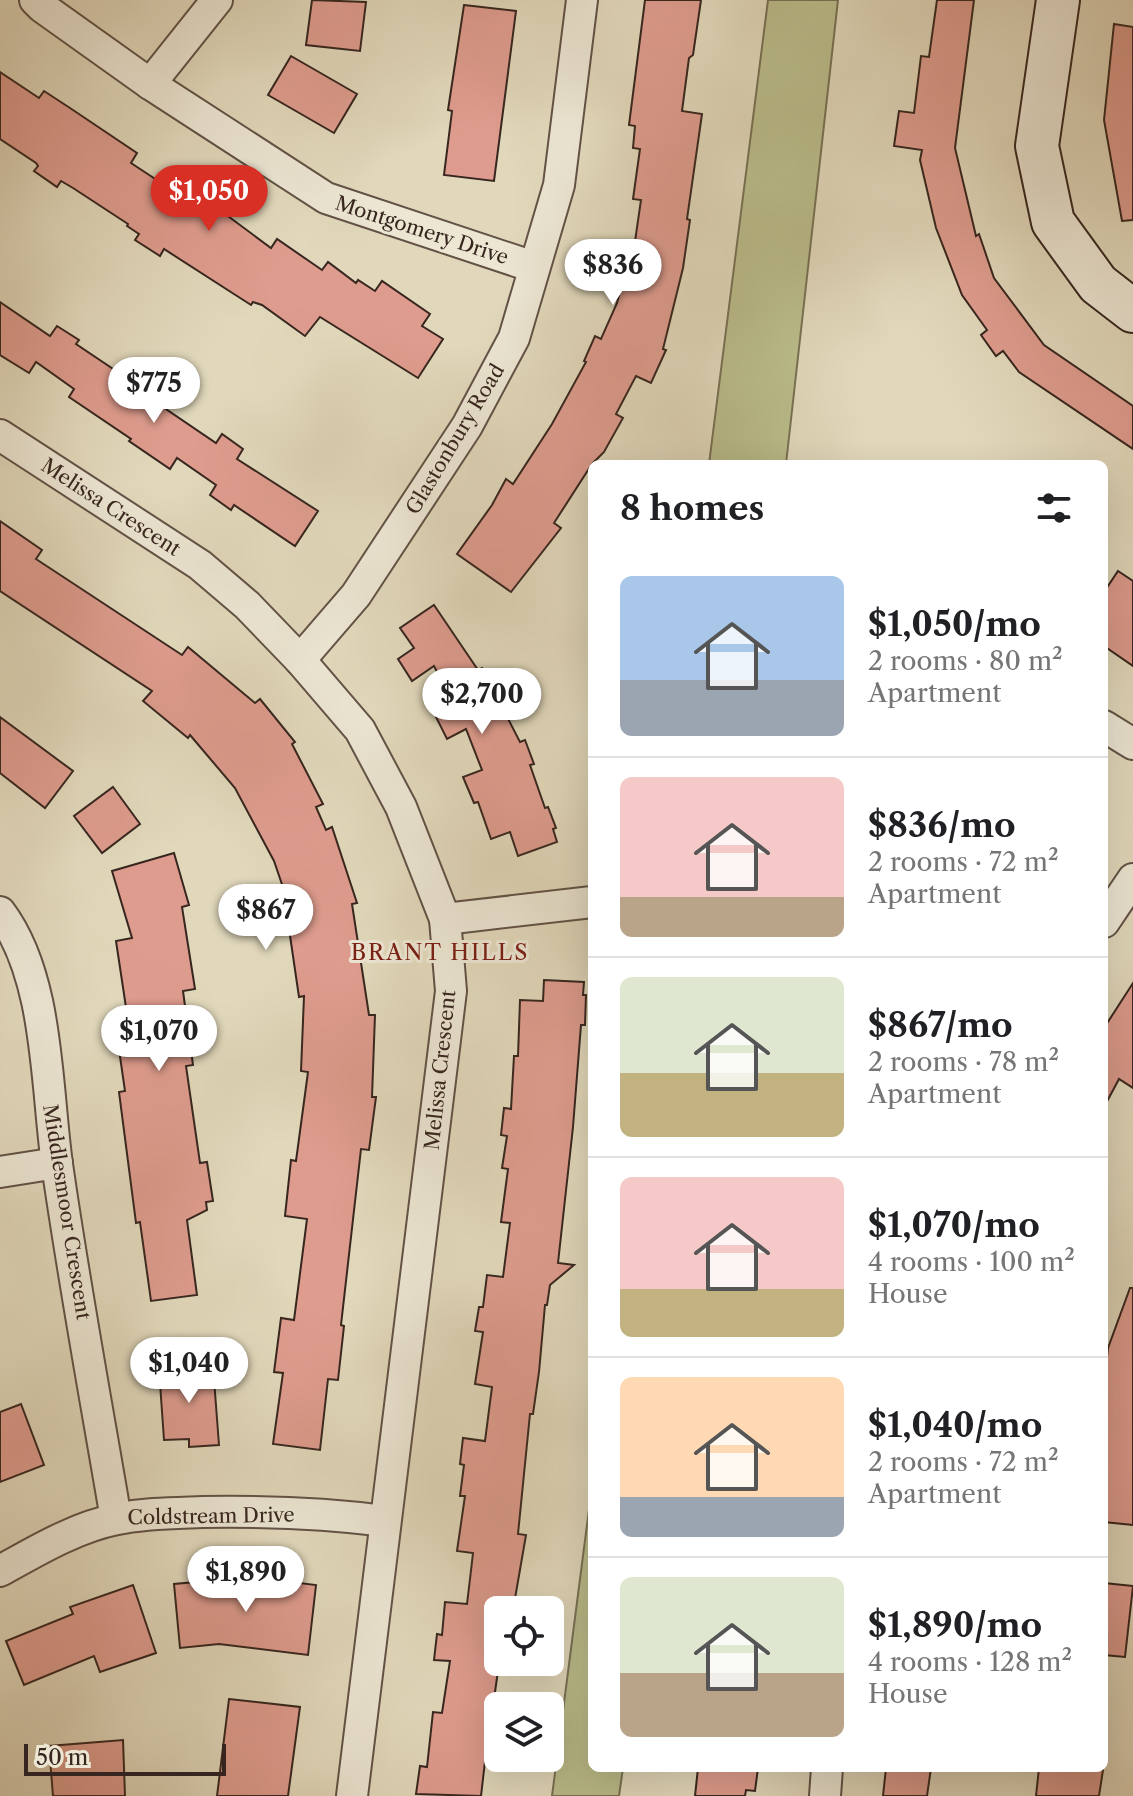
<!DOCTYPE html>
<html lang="en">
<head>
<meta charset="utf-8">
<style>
  body { margin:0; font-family:"Libre Caslon Text",serif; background:#f6f6f6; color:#202124; height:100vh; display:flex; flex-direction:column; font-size:30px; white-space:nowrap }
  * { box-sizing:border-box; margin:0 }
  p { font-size:26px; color:#757577 }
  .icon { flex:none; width:44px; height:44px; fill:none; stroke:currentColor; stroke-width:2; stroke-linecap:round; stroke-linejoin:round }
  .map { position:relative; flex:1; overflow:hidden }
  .panel { position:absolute; left:588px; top:460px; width:520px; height:1312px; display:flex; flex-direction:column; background:#fff; border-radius:12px; box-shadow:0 8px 32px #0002 }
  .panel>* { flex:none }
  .tools { position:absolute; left:484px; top:1596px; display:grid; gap:16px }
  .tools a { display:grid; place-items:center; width:80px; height:80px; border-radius:12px; background:#fff; box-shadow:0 8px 32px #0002; font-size:40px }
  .scale { position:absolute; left:24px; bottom:20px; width:202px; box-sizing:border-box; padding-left:8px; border:4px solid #37261f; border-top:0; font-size:22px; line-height:28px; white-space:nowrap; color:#37261f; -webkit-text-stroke:6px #ece6d3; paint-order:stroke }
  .price { position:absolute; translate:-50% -68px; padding:0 18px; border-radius:28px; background:#fff; color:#222; font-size:26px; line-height:52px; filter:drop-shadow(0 2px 4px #0008) }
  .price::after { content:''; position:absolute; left:50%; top:48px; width:24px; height:18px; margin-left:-12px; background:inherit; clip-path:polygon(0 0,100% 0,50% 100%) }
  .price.on { background:#d93025; color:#fff }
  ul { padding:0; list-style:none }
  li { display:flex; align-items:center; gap:24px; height:200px; padding:0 32px }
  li+li { border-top:2px solid #e0e0e0 }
  li span { display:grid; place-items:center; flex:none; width:224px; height:160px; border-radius:12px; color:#555 }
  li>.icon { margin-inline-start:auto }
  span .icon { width:96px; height:96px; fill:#fffc; stroke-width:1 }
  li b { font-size:34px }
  h2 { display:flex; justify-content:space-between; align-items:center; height:96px; padding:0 32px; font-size:34px }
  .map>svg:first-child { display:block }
  .green { fill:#babc8b; stroke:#787155; stroke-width:2 }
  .building { fill:#de9c8e; stroke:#37261f; stroke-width:2 }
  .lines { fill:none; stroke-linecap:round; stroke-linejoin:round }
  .street-casing { stroke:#625246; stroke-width:34 }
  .secondary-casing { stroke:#37261f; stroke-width:46 }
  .street { stroke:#ece6d3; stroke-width:30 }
  .secondary { stroke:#ece6d3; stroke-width:42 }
  .labels { text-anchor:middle; stroke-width:6; stroke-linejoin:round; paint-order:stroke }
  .street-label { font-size:20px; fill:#37261f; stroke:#ece6d3 }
  .neighbourhood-label { font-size:22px; letter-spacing:2px; fill:#7a1f14; stroke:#ece6d3 }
</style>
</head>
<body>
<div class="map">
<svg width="1133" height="1796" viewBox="0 0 1133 1796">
  <rect width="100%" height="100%" fill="#e1d8bb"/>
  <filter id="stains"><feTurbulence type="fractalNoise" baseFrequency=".0025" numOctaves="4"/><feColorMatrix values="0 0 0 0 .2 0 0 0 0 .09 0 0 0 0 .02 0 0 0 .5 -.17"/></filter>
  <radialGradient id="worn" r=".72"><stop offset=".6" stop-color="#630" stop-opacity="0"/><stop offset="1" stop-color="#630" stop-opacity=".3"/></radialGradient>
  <g class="green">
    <path d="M768,0H838L786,464H709Z"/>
    <path d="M592,1486V1768H623L619,1796H552Z"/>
  </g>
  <g class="building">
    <path d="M312,0L366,2L360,51L306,45Z"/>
    <path d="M645,0H701L693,55L689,58L682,111L702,114L687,219L690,220L683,268L663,349L666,350L651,383L636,376L616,414L623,418L604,452L592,464L554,523L561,528L511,592L457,554L492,505L506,479L513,484L552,424L586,362L584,361L595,336L601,339L617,303L626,267L631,269L641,200L633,199L640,149L633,148L635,126L629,125Z"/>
    <path d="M937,0H974L955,148L976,236L979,234L994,278L1044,345L1133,406V449L1019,372L1003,351L996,356L981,335L987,330L962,295L936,228L920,160L922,150L894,146L899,111L914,113L921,56L929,57Z"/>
    <path d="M464,5L516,11L494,181L444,175L452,111L448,110Z"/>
    <path d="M1114,24L1133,27V220L1122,221L1104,120Z"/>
    <path d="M291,56L357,94L334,133L268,95Z"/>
    <path d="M0,72L39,98L44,91L70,108L137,153L131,163L175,192L182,182L271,248L277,239L322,270L328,262L356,283L358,280L375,291L382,281L430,314L422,326L443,339L418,378L320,317L305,336L262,305L253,302L251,305L164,249L160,256L135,240L139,234L127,226L128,224L73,188L61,181L57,187L34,171L38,166L36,163L0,139Z"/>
    <path d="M0,302L50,336L57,326L79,340L76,344L137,385L135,388L216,443L222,434L243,449L237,459L318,511L295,546L234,505L231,510L210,495L216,485L177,458L170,469L129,441L131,439L69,397L74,389L36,362L29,373L0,355Z"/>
    <path d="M0,521L42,550L36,559L182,655L188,647L255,703L260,699L295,742L292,744L323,804L316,807L326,830L332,827L357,903L352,904L369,1015H375L372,1097H376L369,1150L361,1149L341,1325L344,1326L338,1380L328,1379L320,1450L273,1444L283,1373L274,1372L281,1318L294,1320L307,1219L285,1216L291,1160L296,1161L308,1072L301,1071L304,996L299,997L288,922L281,925L274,903L287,899L274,861L235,788L190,735L188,738L143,701L152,691L0,591Z"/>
    <path d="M1118,571L1133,581V666L1104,646V592Z"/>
    <path d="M434,605L478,670L482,668L520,742L525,740L534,764L530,765L545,808L548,807L556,828L553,829L557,842L518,856L510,832L491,839L478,802L474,803L463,777L482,770L466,729L447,739L436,717L455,707L434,666L412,681L398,659L414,648L400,628Z"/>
    <path d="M0,717L73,771L45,808L0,773Z"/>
    <path d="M113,787L140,824L102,853L74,816Z"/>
    <path d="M174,853L189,905L182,907L195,989L183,991L193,1065L186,1066L200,1163L207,1162L213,1201L206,1202L207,1210L187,1220L197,1295L151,1301L140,1222L136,1223L119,1092L125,1091L114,1015L127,1014L116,941L132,938L112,871Z"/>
    <path d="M544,980L584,982L583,995H586L585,1025H581L573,1127L558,1263L574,1265L550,1285L547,1305H545L539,1372L533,1414H530L518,1534L526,1535L513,1610H498V1671L494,1699H501L500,1706H498L495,1745L487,1744L481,1796L416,1794L420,1766L427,1767L433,1712L442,1713L450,1661L434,1660L437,1634L442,1635L445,1602L467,1604L470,1579L473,1553L457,1551L465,1496H460L464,1465L460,1464L463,1438L485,1441L492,1387L475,1384L483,1332L475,1331L479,1307H483L487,1275L503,1277L510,1223L501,1222L508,1169L502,1168L507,1136L501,1135L504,1108L511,1109L514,1056H518L520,1000L543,1001Z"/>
    <path d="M1133,983V1088L1119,1079L1104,1107V1028Z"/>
    <path d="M1130,1288H1133V1525L1104,1522V1383L1108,1348Z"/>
    <path d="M213,1366L219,1445L189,1447V1439L164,1440L159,1369Z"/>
    <path d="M21,1404L44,1465L0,1482V1412Z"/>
    <path d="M252,1577L316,1585L308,1655L219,1644L180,1648L174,1584Z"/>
    <path d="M1104,1583L1133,1586L1125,1657L1104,1655Z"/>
    <path d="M133,1585L156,1653L100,1672L94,1656L24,1685L6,1641L73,1614L70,1607Z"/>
    <path d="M229,1699L300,1707L288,1796H217Z"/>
    <path d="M123,1740L125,1796H53L49,1746Z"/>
    <path d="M698,1768H758L755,1791L746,1790L745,1796H695Z"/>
    <path d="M886,1768H931L927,1796H883Z"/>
    <path d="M1039,1768L1103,1770L1099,1796H1036Z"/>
  </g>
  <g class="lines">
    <g class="street-casing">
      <g id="street">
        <path d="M35,0L42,7L150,84L326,198L534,267"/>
        <path d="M150,84L217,0"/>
        <path d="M0,435L200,565L247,605L300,660L360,730L401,807L445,919L451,991L352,1796"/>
        <path d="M300,660L356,595L467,426L514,338L559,185L582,0"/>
        <path d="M1104,726L1133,744"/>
        <path d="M0,912C49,977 46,1085 57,1164C74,1283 96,1401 116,1519"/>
        <path d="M445,919L592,902"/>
        <path d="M1104,922L1133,879"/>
        <path d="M0,1172L57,1163"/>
        <path d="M0,1571C36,1551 76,1527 117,1519C145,1513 174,1513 202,1512C264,1511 324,1513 385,1521"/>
        <path d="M825,1796L827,1768"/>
      </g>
    </g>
    <g class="secondary-casing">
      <path id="secondary" d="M1058,0L1037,146L1053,222L1098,284L1133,311"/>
    </g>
    <use href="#street" class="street"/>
    <use href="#secondary" class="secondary"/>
  </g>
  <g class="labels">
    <g class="street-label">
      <text transform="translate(422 230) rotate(18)" y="7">Montgomery Drive</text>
      <text transform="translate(455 439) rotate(-59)" y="7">Glastonbury Road</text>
      <text transform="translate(111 507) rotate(33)" y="7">Melissa Crescent</text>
      <text transform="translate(440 1070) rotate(-84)" y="7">Melissa Crescent</text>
      <text transform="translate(67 1212) rotate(81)" y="7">Middlesmoor Crescent</text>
      <text transform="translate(211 1516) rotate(-1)" y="7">Coldstream Drive</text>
    </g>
    <g class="neighbourhood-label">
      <text x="440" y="960">BRANT HILLS</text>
    </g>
  </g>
  <rect width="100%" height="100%" filter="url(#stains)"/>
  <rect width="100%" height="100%" fill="url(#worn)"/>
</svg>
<div class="tools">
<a><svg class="icon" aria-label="locate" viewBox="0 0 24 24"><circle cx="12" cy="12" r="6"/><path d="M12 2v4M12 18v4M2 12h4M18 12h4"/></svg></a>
<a><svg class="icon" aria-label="layers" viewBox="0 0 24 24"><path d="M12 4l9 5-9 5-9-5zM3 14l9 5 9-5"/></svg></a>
</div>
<div class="scale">50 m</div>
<b class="price on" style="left:209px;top:233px">$1,050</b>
<b class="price" style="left:613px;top:307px">$836</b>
<b class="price" style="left:154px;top:425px">$775</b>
<b class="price" style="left:482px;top:736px">$2,700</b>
<b class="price" style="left:266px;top:952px">$867</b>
<b class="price" style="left:159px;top:1073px">$1,070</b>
<b class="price" style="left:189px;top:1405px">$1,040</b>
<b class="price" style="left:246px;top:1614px">$1,890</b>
<section class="panel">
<h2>8 homes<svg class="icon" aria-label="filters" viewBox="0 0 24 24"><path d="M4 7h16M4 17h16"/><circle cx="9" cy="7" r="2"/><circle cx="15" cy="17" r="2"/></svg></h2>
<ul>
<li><span style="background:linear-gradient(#a9c7e8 65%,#9aa5b1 0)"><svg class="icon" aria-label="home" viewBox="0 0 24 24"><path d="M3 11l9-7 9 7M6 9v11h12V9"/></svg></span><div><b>$1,050/mo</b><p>2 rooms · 80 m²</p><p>Apartment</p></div></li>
<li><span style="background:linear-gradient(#f6c9c9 75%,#b9a48a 0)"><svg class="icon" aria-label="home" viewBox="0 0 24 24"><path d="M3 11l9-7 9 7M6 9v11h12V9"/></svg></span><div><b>$836/mo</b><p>2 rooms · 72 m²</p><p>Apartment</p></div></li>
<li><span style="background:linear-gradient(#dfe7d0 60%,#c2b280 0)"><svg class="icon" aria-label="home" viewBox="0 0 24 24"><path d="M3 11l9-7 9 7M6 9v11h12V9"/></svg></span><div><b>$867/mo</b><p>2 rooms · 78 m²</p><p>Apartment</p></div></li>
<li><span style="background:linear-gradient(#f6c9c9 70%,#c2b280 0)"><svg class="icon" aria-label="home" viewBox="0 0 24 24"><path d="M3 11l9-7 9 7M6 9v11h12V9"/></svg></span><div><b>$1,070/mo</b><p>4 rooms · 100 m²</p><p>House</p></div></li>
<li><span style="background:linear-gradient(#ffd9b3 75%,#9aa5b1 0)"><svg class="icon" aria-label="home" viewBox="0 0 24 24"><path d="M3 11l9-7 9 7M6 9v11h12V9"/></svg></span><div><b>$1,040/mo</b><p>2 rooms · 72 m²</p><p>Apartment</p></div></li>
<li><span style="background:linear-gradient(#dfe7d0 60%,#b9a48a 0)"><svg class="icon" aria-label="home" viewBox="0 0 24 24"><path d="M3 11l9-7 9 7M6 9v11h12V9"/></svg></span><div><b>$1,890/mo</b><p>4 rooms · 128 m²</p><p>House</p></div></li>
</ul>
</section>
</div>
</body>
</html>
